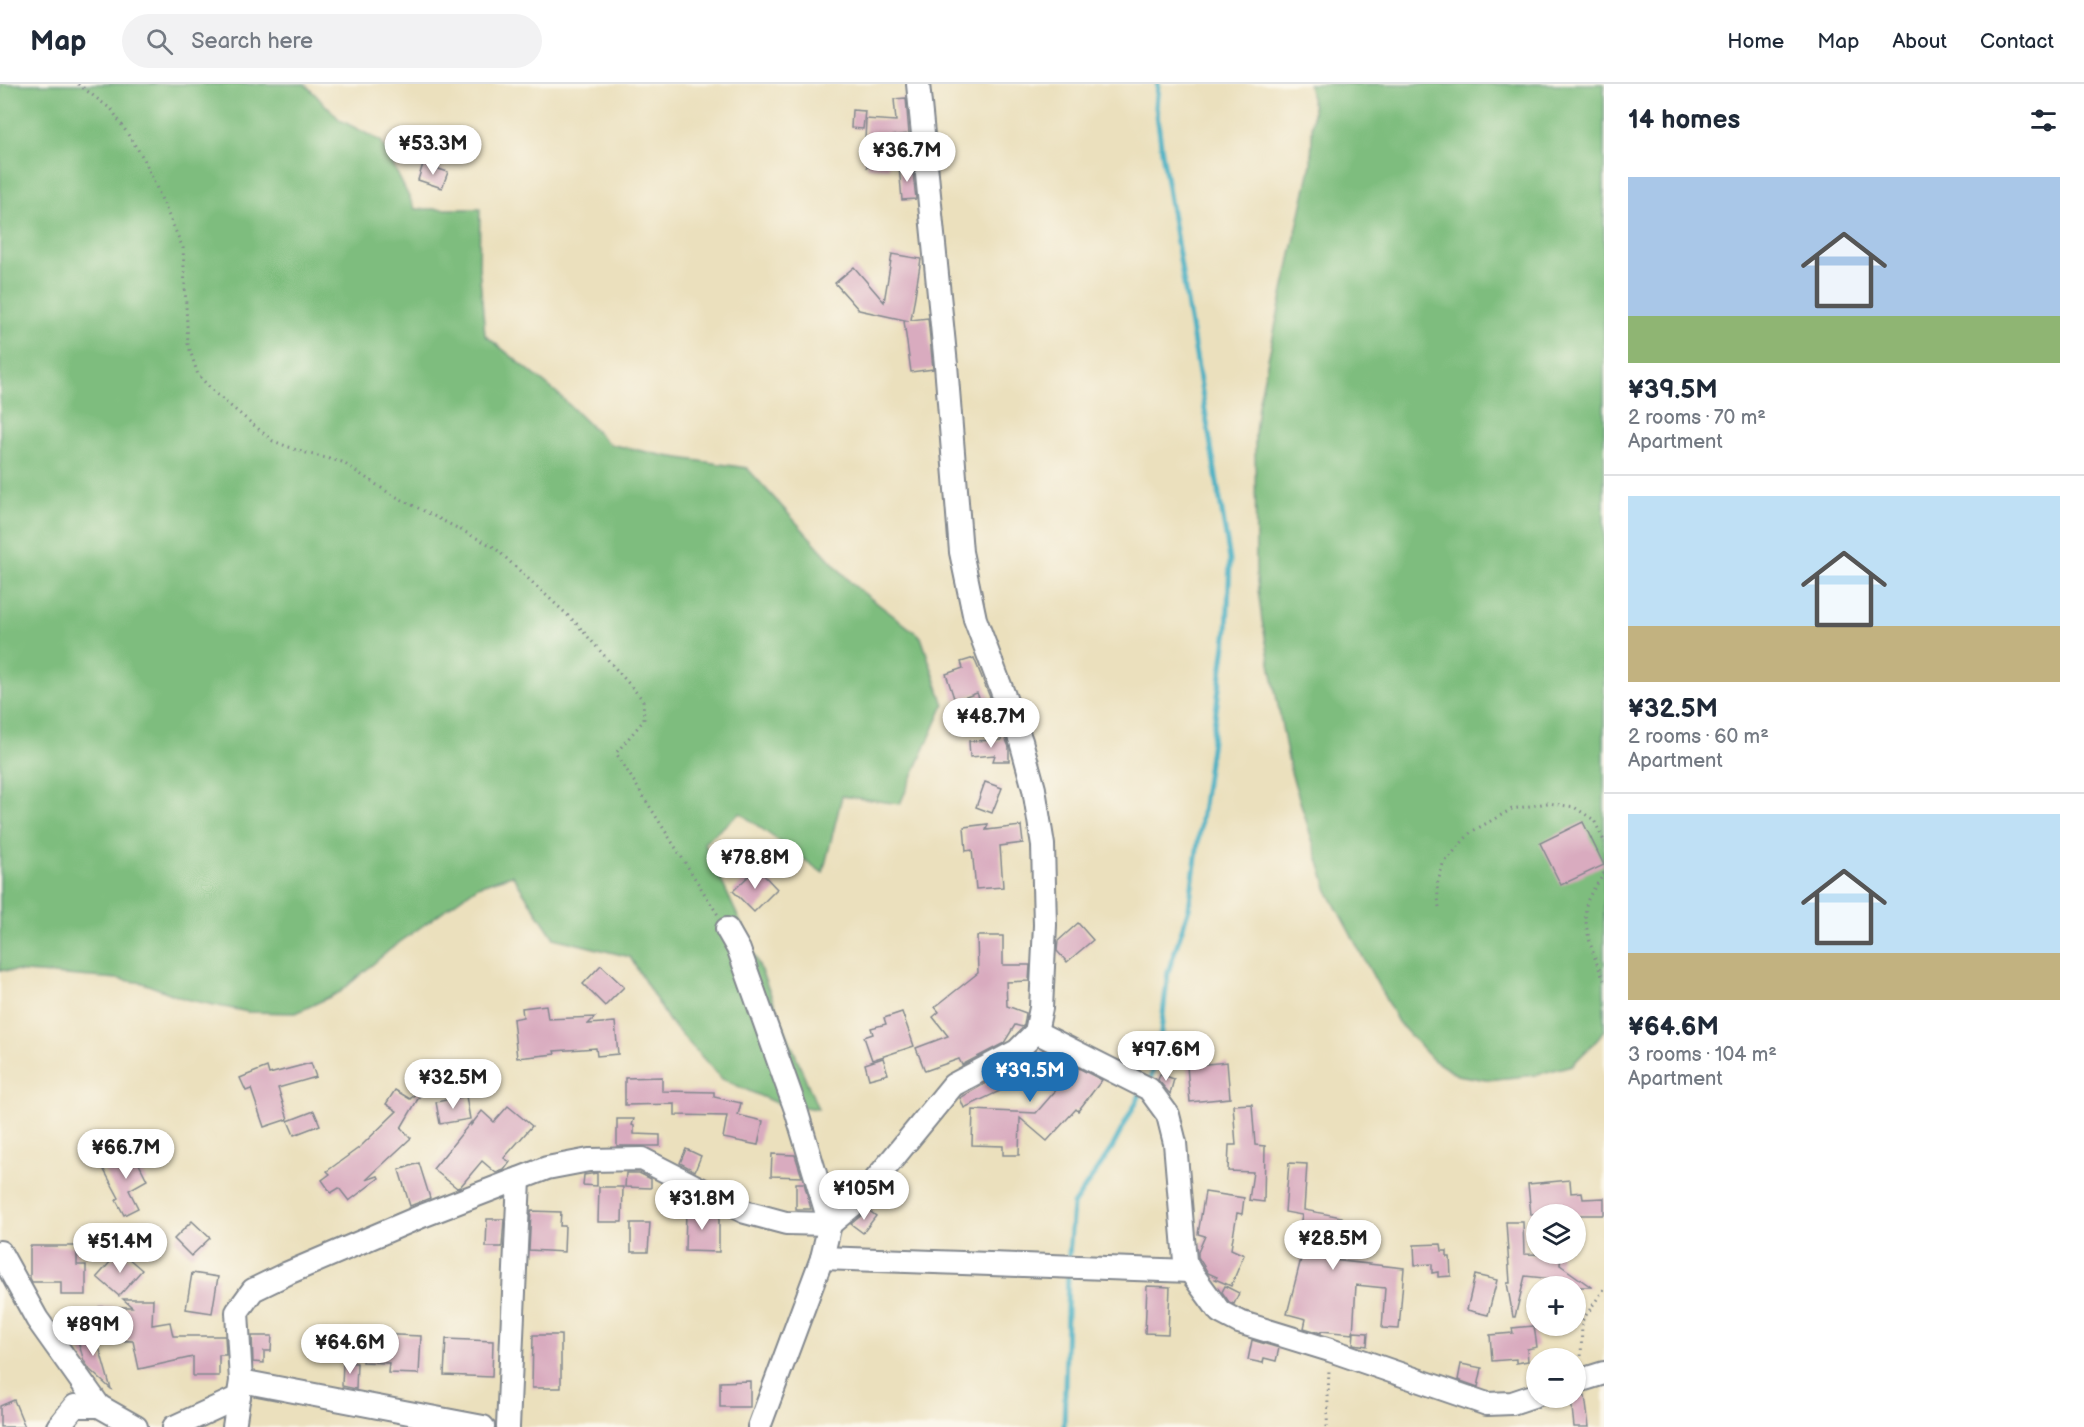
<!DOCTYPE html>
<html lang="en">
<head>
<meta charset="utf-8">
<style>
  body { margin:0; font-family:"Balsamiq Sans",sans-serif; background:#f2f2f3; color:#1f2937; height:100vh; display:flex; flex-direction:column; font-size:22px; white-space:nowrap }
  * { box-sizing:border-box; margin:0 }
  p { font-size:20px; color:#747a83 }
  .icon { flex:none; width:33px; height:33px; fill:none; stroke:currentColor; stroke-width:2; stroke-linecap:round; stroke-linejoin:round }
  .map { position:relative; flex:1; overflow:hidden }
  .sheet { display:flex; flex-direction:column; background:#fff; width:480px }
  .sheet>* { flex:none }
  .fabs { position:absolute; left:1526px; top:1120px; display:grid; gap:12px }
  .fabs a { display:grid; place-items:center; width:60px; height:60px; border-radius:50%; background:#fff; box-shadow:0 2px 4px #0004; font-size:30px }
  .price { position:absolute; translate:-50% -51px; padding:0 14px; border-radius:21px; background:#fff; color:#222; font-size:20px; line-height:39px; filter:drop-shadow(0 2px 3px #0008) }
  .price::after { content:''; position:absolute; left:50%; top:36px; width:18px; height:14px; margin-left:-9px; background:inherit; clip-path:polygon(0 0,100% 0,50% 100%) }
  .price.on { background:#1f6fb2; color:#fff }
  ul { padding:0; list-style:none }
  li { display:grid; align-content:center; gap:12px; height:318px; padding:0 24px }
  li+li { border-top:2px solid #e0e1e3 }
  li span { display:grid; place-items:center; height:186px; border-radius:0px; color:#555 }
  li>.icon { margin-inline-start:auto }
  span .icon { width:108px; height:108px; fill:#fffc; stroke-width:1 }
  li b { font-size:26px }
  h2 { display:flex; justify-content:space-between; align-items:center; height:72px; padding:0 24px; font-size:26px }
  header { display:flex; align-items:center; gap:36px; box-sizing:border-box; height:84px; padding:0 30px; background:#fff; border-bottom:2px solid #e0e1e3 }
  header strong { font-size:28px }
  nav { display:flex; gap:33px; margin-inline-start:auto; font-size:21px }
  .search { width:420px; height:54px; background:#f2f2f3; display:flex; align-items:center; gap:15px; box-sizing:border-box; padding:0 21px; border-radius:33px; color:#747a83; font-size:22px }
  main { display:flex; flex:1; min-height:0 }
  .map>svg:first-child { display:block }
  .forest { fill:#7ebd7e; stroke:#4c766e; stroke-width:1.5 }
  .lines { fill:none; stroke-linecap:round; stroke-linejoin:round }
  .stream { stroke:#44afc2; stroke-width:5 }
  .building { fill:#d9abbf }
  .minor-casing { stroke:#83888e; stroke-width:26 }
  .path { stroke:#83888e; stroke-width:3; stroke-dasharray:1.5 4.5; stroke-linecap:butt }
  .minor { stroke:#fff; stroke-width:22 }
</style>
</head>
<body>
<header>
<strong>Map</strong>
<div class="search"><svg class="icon" aria-label="search" viewBox="0 0 24 24"><circle cx="10" cy="10" r="6"/><path d="M15 15l6 6"/></svg>Search here</div>
<nav><a>Home</a><a>Map</a><a>About</a><a>Contact</a></nav>
</header>
<main>
<div class="map">
<svg width="1604" height="1343" viewBox="0 0 1604 1343">
  <rect width="100%" height="100%" fill="#fbf7ec"/>
  <filter id="ink" filterUnits="userSpaceOnUse"><feTurbulence type="fractalNoise" baseFrequency=".0167" numOctaves="2"/><feDisplacementMap in="SourceGraphic" scale="12" xChannelSelector="R" yChannelSelector="G"/><feConvolveMatrix kernelMatrix="1 2 1 2 8 2 1 2 1" color-interpolation-filters="sRGB"/></filter>
  <filter id="wash" filterUnits="userSpaceOnUse"><feTurbulence type="fractalNoise" baseFrequency=".008" numOctaves="4" result="noise"/><feDisplacementMap in="SourceGraphic" scale="24" xChannelSelector="R" yChannelSelector="G"/><feGaussianBlur stdDeviation="1.35" result="paint"/><feColorMatrix in="noise" values="0 0 0 0 0 0 0 0 0 0 0 0 0 0 0 0 0 1.4 0 .05"/><feComposite in="paint" operator="in"/></filter>
  <g filter="url(#wash)">
    <rect width="100%" height="100%" fill="#ebe0bd"/>
    <g class="forest">
      <path d="M0,0H305L340,36L381,57L415,125H480L479,183L485,251L557,309L609,360L666,372L747,384L852,500L921,553L944,621L900,720L842,712L823,789L740,729L704,759L745,848L818,1025L776,1019L722,995L669,937L630,873L554,854L512,791L478,802L393,863L340,908L296,929L248,928L185,915L143,899L118,895L0,886Z"/>
      <path d="M1308,0H1604V945L1598,955L1572,981L1535,991L1487,996L1457,991L1433,976L1398,938L1329,810L1290,685L1262,537L1256,489L1255,350L1258,321L1311,80L1313,23Z"/>
    </g>
    <g class="lines">
      <g class="stream">
        <path d="M1151,993L1159,965L1168,888L1189,824L1227,546L1230,476L1162,68L1156,23L1158,0"/>
        <path d="M1069,1171L1073,1121L1112,1064L1141,1009"/>
        <path d="M1064,1343L1068,1188"/>
      </g>
    </g>
    <g id="blocks">
      <g class="building">
        <path d="M906,14L909,50L890,52L889,84L867,83V78L864,77L866,35L896,37L894,15Z"/>
        <path d="M852,26L865,27L863,45L851,44Z"/>
        <path d="M423,80L448,88L442,104L418,96Z"/>
        <path d="M912,81L916,115L902,116L899,82Z"/>
        <path d="M892,170L921,175L911,236L928,234L933,285L911,288L904,237H909L859,226L835,199L854,183L884,218Z"/>
        <path d="M974,574L998,633L989,637L977,609L955,617L946,590L963,584L961,578Z"/>
        <path d="M1003,649L1009,663V677H993L995,671L970,673L969,657L1001,656Z"/>
        <path d="M985,698L1002,704L992,729L976,723Z"/>
        <path d="M1583,738L1604,781L1561,801L1540,759Z"/>
        <path d="M988,740L986,746L1021,742L1023,759L1000,762L1003,803L976,805L972,766L966,767L964,743Z"/>
        <path d="M757,784L777,805L754,828L733,807Z"/>
        <path d="M1078,839L1093,856L1067,878L1057,867L1058,857Z"/>
        <path d="M977,852H1003V881H1030L1029,897L1006,898L1007,922L1026,929L1024,941L1022,943L1015,941L1004,959L962,981L959,975L925,987L916,964L948,952L933,933L939,928L935,923L978,889Z"/>
        <path d="M601,881L624,903L605,922L583,900Z"/>
        <path d="M546,921L548,935L595,933L588,940L615,938L618,970L597,972L596,964L554,967L555,970L517,974L513,935L523,933L522,924Z"/>
        <path d="M902,928L914,962L872,976L864,953L873,950L871,944L886,940L884,934Z"/>
        <path d="M1043,966L1102,996L1078,1027L1076,1025L1047,1057L1020,1034L1019,1071H1003V1062L972,1061L973,1026L1036,1029L1063,998L1046,985L964,1024L960,1014Z"/>
        <path d="M883,974L888,990L869,995L865,980Z"/>
        <path d="M1227,978L1230,1014L1190,1018L1187,982Z"/>
        <path d="M311,979L316,993L278,1004L288,1035L264,1043L251,1005L246,1007L240,994L267,983L269,990Z"/>
        <path d="M1160,990L1174,995L1170,1010L1158,996Z"/>
        <path d="M662,993V1007L714,1008V1013L741,1019L738,1031L763,1037L758,1061L723,1054L727,1032L675,1031V1020L625,1021V994Z"/>
        <path d="M395,1006L410,1015L419,1006L422,1008L401,1044L411,1054L366,1096L378,1092L379,1094L349,1117L339,1104L331,1109L322,1096L330,1090L327,1087L360,1063L397,1027L386,1020Z"/>
        <path d="M466,1012L470,1035L440,1040L436,1018Z"/>
        <path d="M1252,1020L1255,1061L1265,1062L1264,1118L1249,1116L1253,1088L1228,1087L1229,1061H1236L1233,1021Z"/>
        <path d="M508,1022L532,1042L504,1074L510,1078L504,1086L496,1089L482,1077L460,1103L457,1104L433,1085L471,1038V1041L482,1027L494,1038Z"/>
        <path d="M314,1027L320,1041L294,1051L288,1037Z"/>
        <path d="M617,1035H634L632,1041L634,1042V1050L660,1051V1062H617Z"/>
        <path d="M686,1065L701,1072L695,1087L680,1079Z"/>
        <path d="M133,1068L147,1096L129,1106L138,1124L124,1131L116,1116L119,1114L103,1084Z"/>
        <path d="M772,1070L795,1071L802,1093L771,1092Z"/>
        <path d="M419,1079L430,1114L410,1122L399,1086Z"/>
        <path d="M1289,1079L1307,1080L1304,1126L1342,1133L1333,1176L1404,1184L1399,1245L1382,1244L1385,1204L1356,1201L1353,1250L1321,1247V1249L1304,1244L1306,1235L1287,1230L1304,1163L1296,1161L1302,1131L1285,1128Z"/>
        <path d="M597,1089V1102L583,1101L584,1091Z"/>
        <path d="M626,1089H639L651,1095V1104L625,1103Z"/>
        <path d="M1570,1096L1571,1109L1582,1108L1583,1115L1604,1114V1131H1531L1528,1100Z"/>
        <path d="M796,1099H804L811,1125H796Z"/>
        <path d="M599,1103H623L622,1138H598Z"/>
        <path d="M1205,1108L1244,1114L1242,1130L1237,1129L1231,1165L1244,1171L1231,1202L1215,1195L1217,1193L1208,1189L1198,1173V1168L1205,1152L1198,1150Z"/>
        <path d="M679,1109L697,1118V1123H678Z"/>
        <path d="M686,1126H712L719,1130V1168L685,1167Z"/>
        <path d="M868,1126L876,1132L863,1149L851,1140Z"/>
        <path d="M531,1127L561,1128L560,1142H565L564,1168L529,1166Z"/>
        <path d="M487,1135H504L502,1163H486Z"/>
        <path d="M192,1137L210,1154L191,1172L174,1155Z"/>
        <path d="M1506,1138H1523L1524,1170L1561,1171L1560,1181L1591,1203H1558L1564,1196L1525,1192L1515,1233H1513L1507,1199H1510Z"/>
        <path d="M631,1139H650L648,1168H631Z"/>
        <path d="M1441,1160L1442,1167H1447V1173H1450L1451,1192L1438,1193V1188L1432,1189V1180L1415,1181L1414,1161Z"/>
        <path d="M30,1162H77V1181H86V1211H61V1198H32L30,1194Z"/>
        <path d="M120,1167L142,1186L119,1212L97,1193Z"/>
        <path d="M192,1189L218,1193L212,1229L186,1225Z"/>
        <path d="M1475,1191L1497,1196L1488,1231L1467,1226Z"/>
        <path d="M1147,1202L1170,1203L1168,1250L1145,1249Z"/>
        <path d="M1225,1202L1239,1209L1234,1220L1229,1218L1222,1208Z"/>
        <path d="M123,1215H153L152,1241L170,1238L173,1252H225L226,1271H219V1292H193V1273L139,1285L133,1257L98,1256L99,1223H132Z"/>
        <path d="M1534,1242L1537,1263L1527,1265L1528,1277L1516,1279V1275L1492,1277L1490,1251L1513,1249L1512,1244Z"/>
        <path d="M1354,1248L1368,1249L1367,1262L1353,1260Z"/>
        <path d="M95,1249L111,1305L90,1286L84,1277L77,1254Z"/>
        <path d="M374,1250L421,1252L419,1290L388,1289L389,1279L362,1278L363,1265H373Z"/>
        <path d="M533,1251H561V1304H532Z"/>
        <path d="M252,1252H272L271,1267H264V1279L253,1278Z"/>
        <path d="M446,1255L493,1257L492,1293L444,1291Z"/>
        <path d="M1252,1256L1279,1264L1276,1277L1264,1274L1263,1279L1248,1276Z"/>
        <path d="M343,1278L357,1279L356,1305L342,1302Z"/>
        <path d="M1461,1280L1482,1284L1478,1303L1458,1296Z"/>
        <path d="M750,1297V1323H720V1298Z"/>
        <path d="M1585,1312L1589,1343H1574L1571,1314Z"/>
        <path d="M14,1316L25,1343H0V1322Z"/>
      </g>
    </g>
  </g>
  <g filter="url(#ink)">
    <use href="#blocks" fill-opacity="0" stroke="#83888e" stroke-width="1.5"/>
    <g class="lines">
      <g class="minor-casing">
        <g id="minor">
          <path d="M727,845L739,866L796,1026L830,1140L822,1174L759,1343"/>
          <path d="M1036,948L1149,1005L1168,1031L1175,1059L1185,1177L1190,1187L1220,1228L1239,1238L1330,1266L1487,1320L1512,1319L1536,1311"/>
          <path d="M0,1168L37,1235L99,1322L136,1343"/>
          <path d="M822,1174L1190,1187"/>
          <path d="M241,1297L483,1343"/>
          <path d="M1575,1298L1604,1289"/>
          <path d="M58,1343L75,1322H99"/>
          <path d="M174,1343L239,1313"/>
          <path d="M234,1343L241,1297L237,1228L253,1206L288,1189L422,1132L547,1084L589,1076L642,1075L745,1128L786,1139L830,1140L859,1116L953,1001L1017,967L1036,948L1041,924L1045,841L1043,761L1034,705L1021,657L975,535L961,468L946,281L918,0"/>
          <path d="M508,1343L519,1095"/>
        </g>
      </g>
      <g class="path">
        <path d="M78,0L112,26L144,75L183,164L188,260L198,291L216,310L273,357L302,368L342,378L389,409L494,463L575,538L643,616L644,636L616,669L718,831"/>
        <path d="M1604,789C1599,799 1590,808 1587,818C1581,839 1595,877 1604,896"/>
        <path d="M1439,823L1437,801L1443,780L1471,748L1512,725L1548,719L1574,723L1594,736L1604,757"/>
        <path d="M1581,1278L1582,1237L1604,1205"/>
        <path d="M1327,1343L1329,1285"/>
      </g>
      <use href="#minor" class="minor"/>
    </g>
  </g>
</svg>
<div class="fabs">
<a><svg class="icon" aria-label="layers" viewBox="0 0 24 24"><path d="M12 4l9 5-9 5-9-5zM3 14l9 5 9-5"/></svg></a>
<a>+</a>
<a>−</a>
</div>
<b class="price" style="left:433px;top:92px">¥53.3M</b>
<b class="price" style="left:907px;top:99px">¥36.7M</b>
<b class="price" style="left:991px;top:665px">¥48.7M</b>
<b class="price" style="left:755px;top:806px">¥78.8M</b>
<b class="price" style="left:1166px;top:998px">¥97.6M</b>
<b class="price on" style="left:1030px;top:1019px">¥39.5M</b>
<b class="price" style="left:453px;top:1026px">¥32.5M</b>
<b class="price" style="left:126px;top:1096px">¥66.7M</b>
<b class="price" style="left:864px;top:1137px">¥105M</b>
<b class="price" style="left:702px;top:1147px">¥31.8M</b>
<b class="price" style="left:1333px;top:1187px">¥28.5M</b>
<b class="price" style="left:120px;top:1190px">¥51.4M</b>
<b class="price" style="left:93px;top:1273px">¥89M</b>
<b class="price" style="left:350px;top:1291px">¥64.6M</b>
</div>
<section class="sheet">
<h2>14 homes<svg class="icon" aria-label="filters" viewBox="0 0 24 24"><path d="M4 7h16M4 17h16"/><circle cx="9" cy="7" r="2"/><circle cx="15" cy="17" r="2"/></svg></h2>
<ul>
<li><span style="background:linear-gradient(#a9c7e8 75%,#8fb573 0)"><svg class="icon" aria-label="home" viewBox="0 0 24 24"><path d="M3 11l9-7 9 7M6 9v11h12V9"/></svg></span><div><b>¥39.5M</b><p>2 rooms · 70 m²</p><p>Apartment</p></div></li>
<li><span style="background:linear-gradient(#bfe0f5 70%,#c2b280 0)"><svg class="icon" aria-label="home" viewBox="0 0 24 24"><path d="M3 11l9-7 9 7M6 9v11h12V9"/></svg></span><div><b>¥32.5M</b><p>2 rooms · 60 m²</p><p>Apartment</p></div></li>
<li><span style="background:linear-gradient(#bfe0f5 75%,#c2b280 0)"><svg class="icon" aria-label="home" viewBox="0 0 24 24"><path d="M3 11l9-7 9 7M6 9v11h12V9"/></svg></span><div><b>¥64.6M</b><p>3 rooms · 104 m²</p><p>Apartment</p></div></li>
</ul>
</section>
</main>
</body>
</html>
